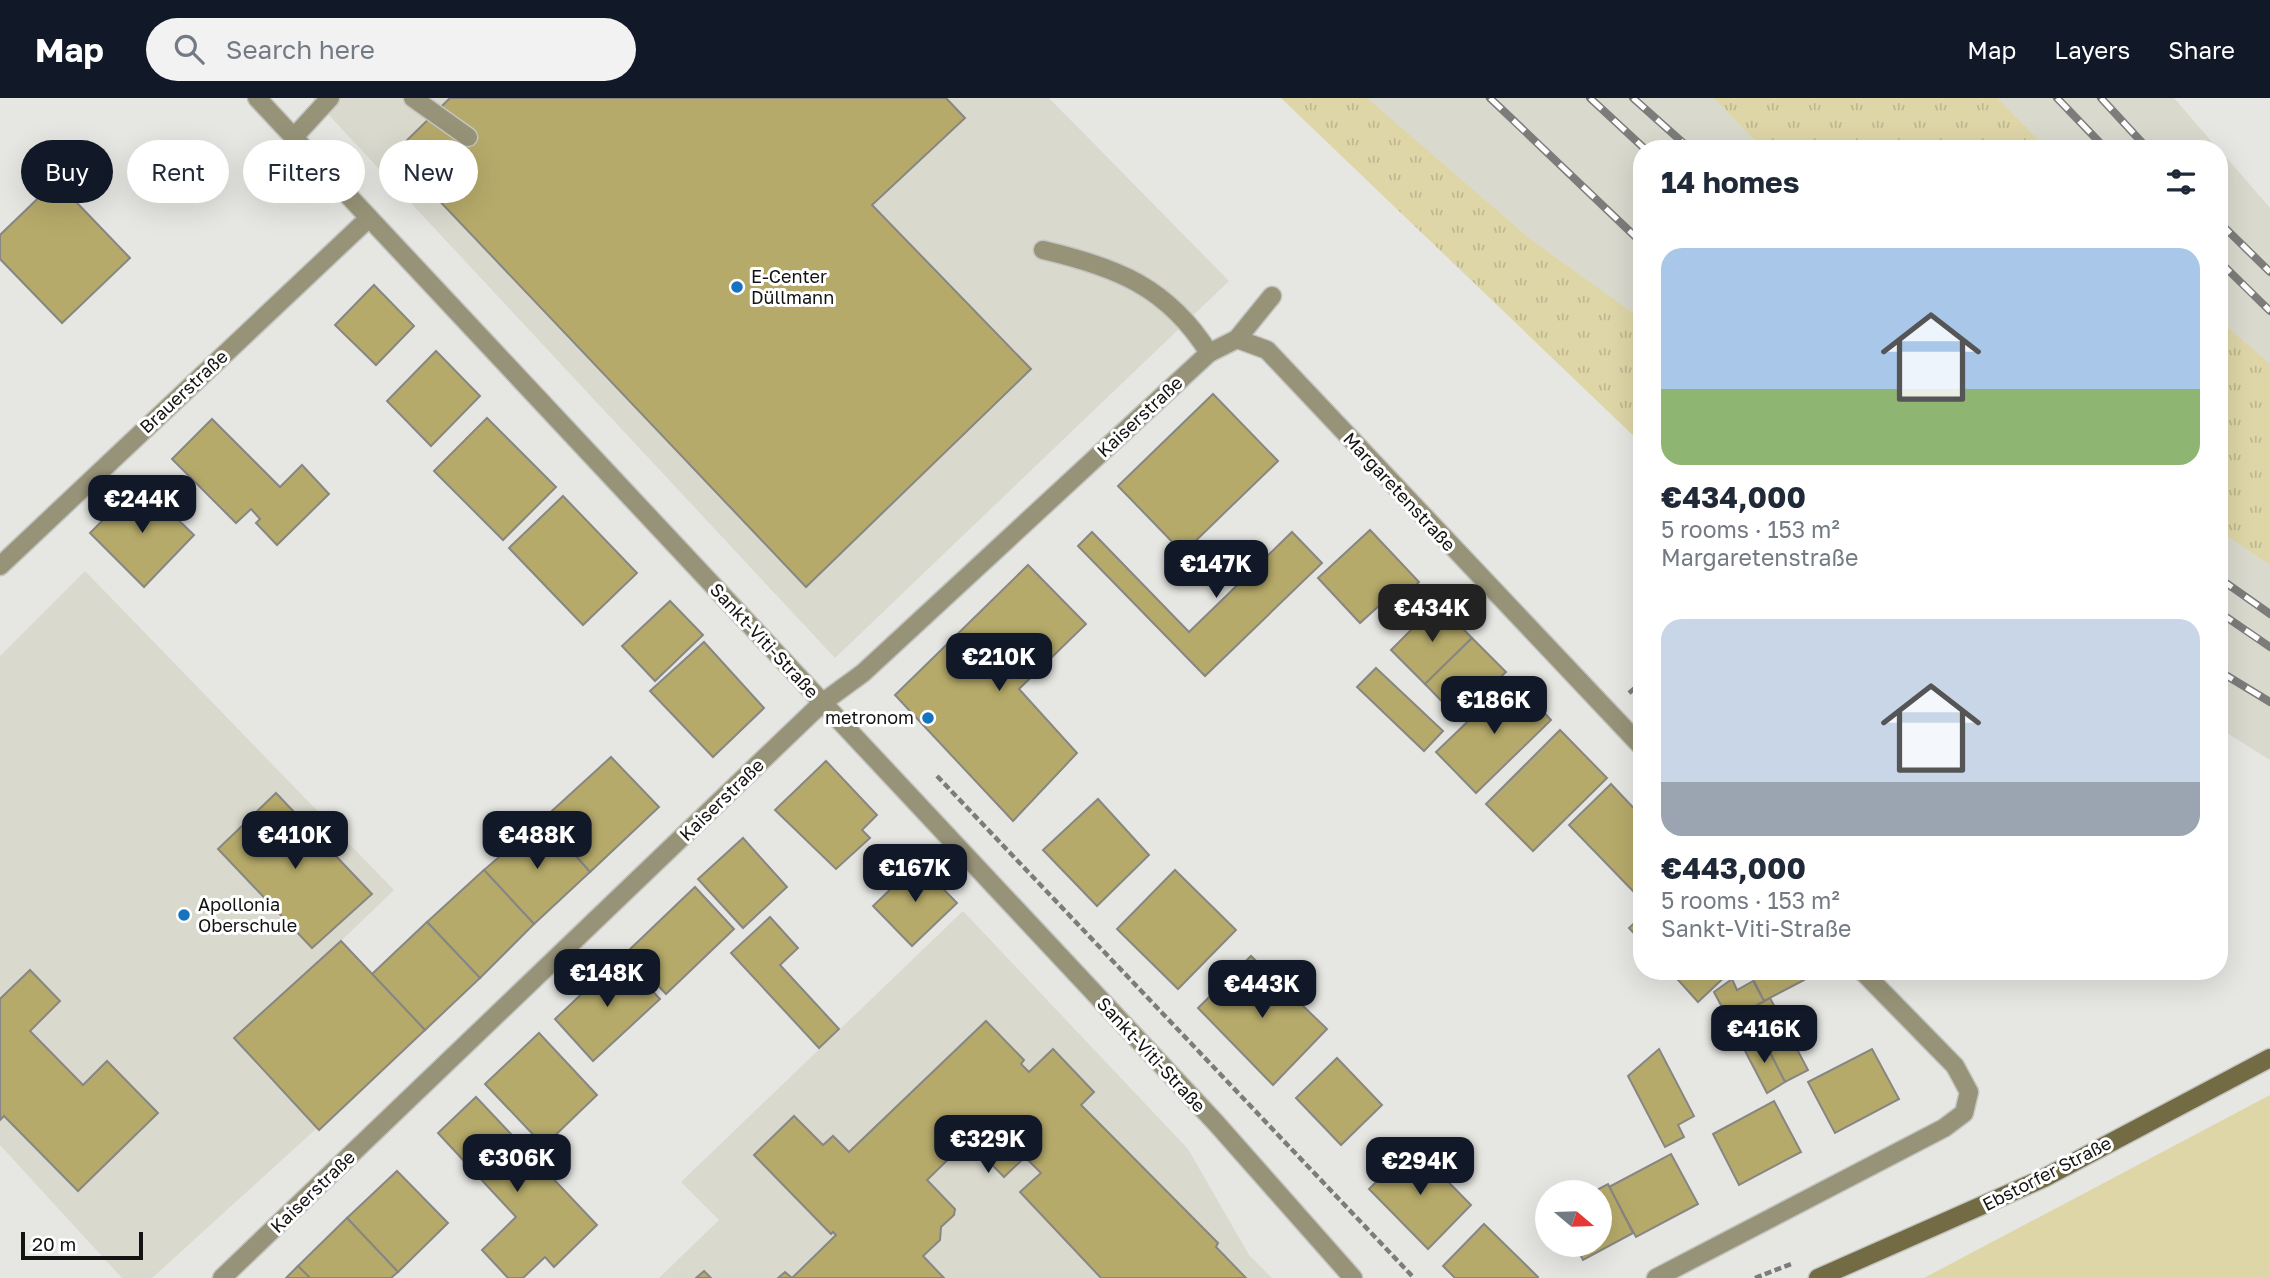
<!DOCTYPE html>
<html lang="en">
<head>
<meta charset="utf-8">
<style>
  body { margin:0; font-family:"Golos Text",sans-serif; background:#f2f2f3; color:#1f2937; height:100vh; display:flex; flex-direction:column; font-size:26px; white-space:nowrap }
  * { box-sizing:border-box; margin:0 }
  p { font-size:23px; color:#747a83 }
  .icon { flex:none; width:38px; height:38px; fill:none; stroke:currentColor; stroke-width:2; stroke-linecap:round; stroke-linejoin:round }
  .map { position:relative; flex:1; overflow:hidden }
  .side { position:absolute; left:1633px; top:42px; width:595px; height:840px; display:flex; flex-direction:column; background:#fff; border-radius:28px; box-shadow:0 7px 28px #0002 }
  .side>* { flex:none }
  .banner { position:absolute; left:21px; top:42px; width:665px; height:63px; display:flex; gap:14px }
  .needle { width:46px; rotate:109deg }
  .buttons { position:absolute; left:1535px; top:1082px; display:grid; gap:14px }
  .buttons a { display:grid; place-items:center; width:77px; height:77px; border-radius:50%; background:#fff; box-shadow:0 7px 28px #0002; font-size:35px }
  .scale { position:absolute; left:21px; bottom:18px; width:122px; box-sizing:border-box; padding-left:7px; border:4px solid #131312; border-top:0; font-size:19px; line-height:24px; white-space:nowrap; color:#131312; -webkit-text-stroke:5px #fff; paint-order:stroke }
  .price { position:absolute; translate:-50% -60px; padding:0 16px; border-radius:14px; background:#111827; color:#fff; font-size:23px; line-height:46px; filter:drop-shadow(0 2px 4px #0008) }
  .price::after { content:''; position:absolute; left:50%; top:42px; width:21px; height:16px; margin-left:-10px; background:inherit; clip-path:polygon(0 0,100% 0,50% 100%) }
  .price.on { background:#222; color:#fff }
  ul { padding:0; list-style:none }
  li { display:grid; align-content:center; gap:14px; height:371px; padding:0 28px }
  li span { display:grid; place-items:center; height:217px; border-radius:21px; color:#555 }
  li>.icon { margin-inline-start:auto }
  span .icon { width:126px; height:126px; fill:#fffc; stroke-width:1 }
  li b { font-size:30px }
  h2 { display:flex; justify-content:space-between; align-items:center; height:84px; padding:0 28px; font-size:30px }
  .pill { padding:0 24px; border-radius:32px; background:#fff; box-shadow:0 7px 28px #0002; font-size:24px; line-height:63px }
  .pill.on { background:#111827; color:#fff }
  header { display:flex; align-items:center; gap:42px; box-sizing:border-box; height:98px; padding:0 35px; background:#111827; color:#fff }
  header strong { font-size:33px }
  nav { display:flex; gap:38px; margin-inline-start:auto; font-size:24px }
  .search { width:490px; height:63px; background:#f2f2f3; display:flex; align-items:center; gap:18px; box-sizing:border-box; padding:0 24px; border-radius:38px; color:#747a83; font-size:26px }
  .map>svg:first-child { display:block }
  .built { fill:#dad9ce }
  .grass { fill:url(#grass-tufts) }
  .park { fill:#ded6a7 }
  .building { fill:#b6aa6a; stroke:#878683; stroke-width:2 }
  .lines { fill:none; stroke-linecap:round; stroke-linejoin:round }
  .lane-casing { stroke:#c4c4c1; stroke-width:21 }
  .street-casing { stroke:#c4c4c1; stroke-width:21 }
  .secondary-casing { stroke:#c4c4c1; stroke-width:21 }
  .path { stroke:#7c7c7a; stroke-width:4.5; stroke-dasharray:7 3.5; stroke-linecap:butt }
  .lane { stroke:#979378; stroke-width:18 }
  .street { stroke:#979378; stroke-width:18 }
  .secondary { stroke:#726b43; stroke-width:18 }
  .rail-casing { stroke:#7c7c7a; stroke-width:8 }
  .rail { stroke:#fff; stroke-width:5; stroke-dasharray:16; stroke-linecap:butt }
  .poi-dot { fill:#1573c0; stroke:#fff; stroke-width:2.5 }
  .labels { text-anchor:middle; stroke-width:6; stroke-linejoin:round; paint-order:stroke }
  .poi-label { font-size:18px; fill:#131312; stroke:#fff; text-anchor:start }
  .street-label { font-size:18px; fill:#131312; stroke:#fff }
</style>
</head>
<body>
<header>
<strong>Map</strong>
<div class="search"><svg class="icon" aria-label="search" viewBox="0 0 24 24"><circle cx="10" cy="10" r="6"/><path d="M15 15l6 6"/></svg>Search here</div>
<nav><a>Map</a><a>Layers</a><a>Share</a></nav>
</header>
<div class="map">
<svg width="2270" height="1180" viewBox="0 0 2270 1180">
  <defs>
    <pattern id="grass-tufts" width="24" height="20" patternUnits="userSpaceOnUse" patternTransform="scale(1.75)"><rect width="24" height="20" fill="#ded6a7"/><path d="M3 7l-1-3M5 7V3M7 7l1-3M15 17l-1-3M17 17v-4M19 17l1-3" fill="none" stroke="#beb78f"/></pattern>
  </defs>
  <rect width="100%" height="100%" fill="#e6e6e2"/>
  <g class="built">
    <path d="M313,0H1049L1229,183L835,560Z"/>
    <path d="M1323,0H2174L2218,51H1642L1641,253Z"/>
    <path d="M2219,51L2270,110V662L2219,630Z"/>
    <path d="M85,473L394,792L341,843L425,932L152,1180H122L0,1047V558Z"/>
    <path d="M963,813L1188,1051L1249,1157L1272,1180H659L719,1122L681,1084Z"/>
  </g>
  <g class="grass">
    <path d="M1281,0H1367L1530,141L1641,221V345Z"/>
    <path d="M1714,0H1997L2047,51H1764Z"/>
    <path d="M2219,222L2270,266V467L2219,432Z"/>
  </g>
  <path class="park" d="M2270,997V1180H1924Z"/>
  <g class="building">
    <path d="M450,0H946L965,20L872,107L1031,271L806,489L394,55Z"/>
    <path d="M56,83L130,160L62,225L0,161V137Z"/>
    <path d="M374,187L414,228L376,267L335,227Z"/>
    <path d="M436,253L480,298L431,348L387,303Z"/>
    <path d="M1213,296L1278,363L1183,455L1118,388Z"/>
    <path d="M487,320L556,389L503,442L434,373Z"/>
    <path d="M212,321L280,389L302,367L329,396L277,447L256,425L260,421L251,411L236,425L172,361Z"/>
    <path d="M140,385L194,437L144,489L90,435Z"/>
    <path d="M563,398L637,475L583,527L509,450Z"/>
    <path d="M1370,432L1419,484L1400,504L1392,496L1360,525L1318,480Z"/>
    <path d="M1092,434L1189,534L1292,434L1322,465L1205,578L1078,448Z"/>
    <path d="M1028,467L1086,526L1019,591L1077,655L1013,723L895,597Z"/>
    <path d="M670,503L703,537L655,583L622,548Z"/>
    <path d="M1438,505L1472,540L1425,586L1391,552Z"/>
    <path d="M1472,540L1506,574L1458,620L1425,586Z"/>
    <path d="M704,544L764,610L713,659L650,593Z"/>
    <path d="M1376,570L1443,633L1424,653L1357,589Z"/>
    <path d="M1513,580L1551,622L1476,695L1436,654Z"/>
    <path d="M1560,632L1607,680L1533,753L1486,706Z"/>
    <path d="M611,659L659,709L590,774L543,721Z"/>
    <path d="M826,663L877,717L862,732L870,740L836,771L775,712Z"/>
    <path d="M1611,686L1642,719V785L1633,793L1569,727Z"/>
    <path d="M276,695L372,796L312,850L218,751Z"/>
    <path d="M1098,701L1149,757L1097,808L1043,752Z"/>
    <path d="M543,721L590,774L534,826L484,772Z"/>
    <path d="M743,740L787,789L743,830L698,781Z"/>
    <path d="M918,765L957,805L912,848L873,808Z"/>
    <path d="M484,772L534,826L480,880L427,824Z"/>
    <path d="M1175,772L1236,832L1178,891L1117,831Z"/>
    <path d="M695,789L734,831L666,896L627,854Z"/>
    <path d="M1642,818V844L1629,830Z"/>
    <path d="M770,819L798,850L780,867L839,931L819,950L731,855Z"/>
    <path d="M427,824L480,880L425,932L372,876Z"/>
    <path d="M341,843L425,932L319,1032L234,940Z"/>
    <path d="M1251,858L1327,931L1273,987L1198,910Z"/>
    <path d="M621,859L660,901L593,963L555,921Z"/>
    <path d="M30,872L60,903L30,933L83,987L107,963L158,1015L78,1093L4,1018L0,1022V901Z"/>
    <path d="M1670,873H1731L1698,904Z"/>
    <path d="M1749,873H1799L1804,882L1764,903Z"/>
    <path d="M1732,881L1737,892L1753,883L1764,903L1748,912L1762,939L1743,949L1714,894Z"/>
    <path d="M1770,900L1808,972L1785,984L1748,912Z"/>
    <path d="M986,923L1024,962L1021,966L1029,974L1053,951L1094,994L1081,1007L1218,1145L1216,1149L1246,1180H1101L1020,1094L1041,1075L1025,1059L1004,1079L968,1042L927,1082L955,1111L954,1117L941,1129L940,1142L923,1158L944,1180H778L785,1174L792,1180L836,1137L833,1134L831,1136L754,1057L794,1018L823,1047L833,1038L849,1054Z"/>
    <path d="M539,935L597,997L544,1048L485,986Z"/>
    <path d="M1762,939L1785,984L1767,995L1743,949Z"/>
    <path d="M1659,951L1694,1018L1678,1027L1684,1039L1665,1049L1628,978Z"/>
    <path d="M1872,951L1899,1001L1835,1035L1808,984Z"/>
    <path d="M1337,960L1382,1007L1341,1047L1296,1000Z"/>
    <path d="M476,999L597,1127L554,1169L545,1159L523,1180H508L482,1152L516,1119L438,1035Z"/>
    <path d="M1774,1003L1801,1054L1739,1087L1713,1036Z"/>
    <path d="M1413,1048L1471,1107L1428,1151L1369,1091Z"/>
    <path d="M1671,1056L1698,1106L1636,1139L1609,1089Z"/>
    <path d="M397,1073L448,1125L398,1174L347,1120Z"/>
    <path d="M1608,1086L1633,1135L1583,1162L1575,1146H1600V1094H1593Z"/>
    <path d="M347,1120L398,1174L391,1180H310L298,1168Z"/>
    <path d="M1484,1126L1538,1179L1537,1180H1455L1443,1168Z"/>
    <path d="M298,1168L310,1180H286Z"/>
    <path d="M704,1173L711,1180H696Z"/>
  </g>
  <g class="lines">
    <g class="lane-casing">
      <g id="lane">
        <path d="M413,0L468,39"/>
        <path d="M294,39L330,0"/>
        <path d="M1043,152C1116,169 1168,189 1209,255"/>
        <path d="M1237,241L1272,198"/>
      </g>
    </g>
    <g class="street-casing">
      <g id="street">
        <path d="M257,0L1216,1025L1353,1180"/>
        <path d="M0,468L369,120"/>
        <path d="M222,1180L822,605L863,575L1209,255L1237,241L1267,252L1642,649"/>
        <path d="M1656,1180L1944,1030L1964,1015L1969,994L1955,968L1862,873"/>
      </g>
    </g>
    <g class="secondary-casing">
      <path id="secondary" d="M1818,1180L2044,1080L2270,960"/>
    </g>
    <g class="path">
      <path d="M1629,595L1642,584"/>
      <path d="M937,678L1414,1180"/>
      <path d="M1755,1180L1791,1166"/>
    </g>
    <use href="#lane" class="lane"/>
    <use href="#street" class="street"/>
    <use href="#secondary" class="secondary"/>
    <g class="rail-casing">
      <g id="rail">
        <path d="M1490,0L1642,145"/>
        <path d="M1590,0L1645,51"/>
        <path d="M1633,0L1690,51"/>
        <path d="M2057,0L2106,51"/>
        <path d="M2101,0L2148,51"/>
        <path d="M2219,124L2270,174"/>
        <path d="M2219,163L2270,213"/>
        <path d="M2219,480L2270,516"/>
        <path d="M2219,514L2270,549"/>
        <path d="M2219,573L2270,604"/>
      </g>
    </g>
    <use href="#rail" class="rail"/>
  </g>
  <g class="poi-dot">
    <circle cx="737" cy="189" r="7"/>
    <circle cx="928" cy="620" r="7"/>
    <circle cx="184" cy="817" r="7"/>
  </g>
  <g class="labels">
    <g class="poi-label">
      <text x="751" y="185">E-Center<tspan x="751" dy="21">Düllmann</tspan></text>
      <text x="914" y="626" text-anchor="end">metronom</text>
      <text x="198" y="813">Apollonia<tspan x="198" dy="21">Oberschule</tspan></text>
    </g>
    <g class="street-label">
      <text transform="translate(184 294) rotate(-43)" y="6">Brauerstraße</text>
      <text transform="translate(1140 319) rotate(-43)" y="6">Kaiserstraße</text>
      <text transform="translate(1399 394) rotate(47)" y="6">Margaretenstraße</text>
      <text transform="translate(764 543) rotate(47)" y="6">Sankt-Viti-Straße</text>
      <text transform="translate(722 702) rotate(-44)" y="6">Kaiserstraße</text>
      <text transform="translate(1151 957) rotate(47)" y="6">Sankt-Viti-Straße</text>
      <text transform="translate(2047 1076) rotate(-27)" y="6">Ebstorfer Straße</text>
      <text transform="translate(313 1094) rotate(-44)" y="6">Kaiserstraße</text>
    </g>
  </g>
</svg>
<div class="buttons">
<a><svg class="needle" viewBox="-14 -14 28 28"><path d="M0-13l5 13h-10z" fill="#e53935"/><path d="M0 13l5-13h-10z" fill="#747a83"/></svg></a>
</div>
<div class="scale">20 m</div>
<b class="price" style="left:142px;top:437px">€244K</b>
<b class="price" style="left:1216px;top:502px">€147K</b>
<b class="price on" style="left:1432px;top:546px">€434K</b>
<b class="price" style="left:999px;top:595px">€210K</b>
<b class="price" style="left:1494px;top:638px">€186K</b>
<b class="price" style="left:295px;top:773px">€410K</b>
<b class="price" style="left:537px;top:773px">€488K</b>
<b class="price" style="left:915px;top:806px">€167K</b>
<b class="price" style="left:607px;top:911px">€148K</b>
<b class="price" style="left:1262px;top:922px">€443K</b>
<b class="price" style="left:1764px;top:967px">€416K</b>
<b class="price" style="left:988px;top:1077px">€329K</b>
<b class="price" style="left:517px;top:1096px">€306K</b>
<b class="price" style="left:1420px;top:1099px">€294K</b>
<div class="banner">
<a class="pill on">Buy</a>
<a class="pill">Rent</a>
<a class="pill">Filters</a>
<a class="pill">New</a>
</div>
<section class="side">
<h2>14 homes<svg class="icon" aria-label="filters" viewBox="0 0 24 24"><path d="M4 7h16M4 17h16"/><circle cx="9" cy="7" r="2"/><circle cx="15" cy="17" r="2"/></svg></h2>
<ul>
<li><span style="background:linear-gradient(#a9c7e8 65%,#8fb573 0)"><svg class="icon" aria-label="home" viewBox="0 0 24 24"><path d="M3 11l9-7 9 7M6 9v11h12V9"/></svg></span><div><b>€434,000</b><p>5 rooms · 153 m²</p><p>Margaretenstraße</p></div></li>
<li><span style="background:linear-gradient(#c9d6e8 75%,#9aa5b1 0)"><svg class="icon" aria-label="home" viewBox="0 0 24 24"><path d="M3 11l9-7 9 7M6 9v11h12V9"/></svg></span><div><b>€443,000</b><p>5 rooms · 153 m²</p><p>Sankt-Viti-Straße</p></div></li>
</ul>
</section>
</div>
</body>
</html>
